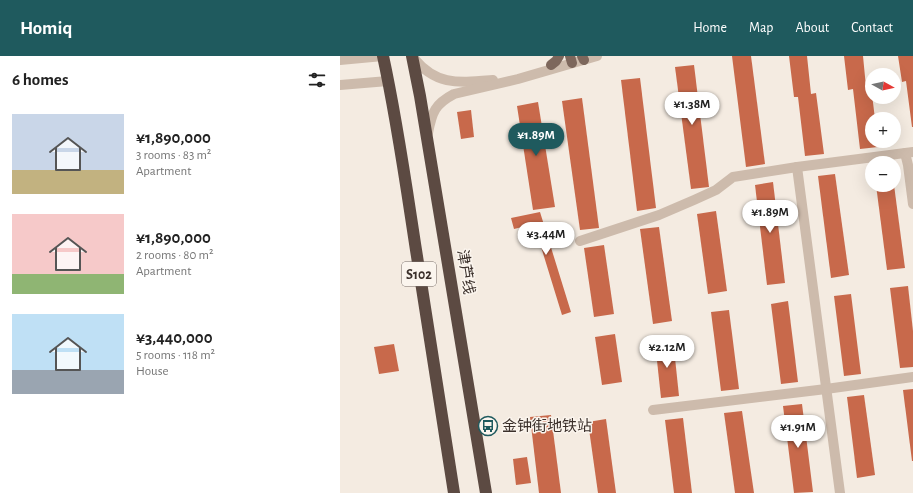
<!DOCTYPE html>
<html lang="en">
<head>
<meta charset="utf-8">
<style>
  body { margin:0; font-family:"Alegreya Sans","Noto Sans SC",sans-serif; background:#f2f2f2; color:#222; height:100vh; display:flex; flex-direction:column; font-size:15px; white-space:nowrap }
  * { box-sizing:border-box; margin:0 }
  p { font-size:13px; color:#767676 }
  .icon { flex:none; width:22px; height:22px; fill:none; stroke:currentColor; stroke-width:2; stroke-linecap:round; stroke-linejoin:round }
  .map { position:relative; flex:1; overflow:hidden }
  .side { display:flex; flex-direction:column; background:#fff; width:340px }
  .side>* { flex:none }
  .needle { width:26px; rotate:98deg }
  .fabs { position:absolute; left:525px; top:12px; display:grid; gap:8px }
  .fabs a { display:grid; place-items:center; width:36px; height:36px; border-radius:50%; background:#fff; box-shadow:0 4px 16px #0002; font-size:20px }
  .price { position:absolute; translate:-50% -34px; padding:0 9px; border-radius:14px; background:#fff; color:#222; font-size:13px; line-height:26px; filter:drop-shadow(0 1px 2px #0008) }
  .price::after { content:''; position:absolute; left:50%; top:24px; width:12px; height:9px; margin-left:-6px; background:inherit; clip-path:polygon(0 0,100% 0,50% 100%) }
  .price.current { background:#1f5a5e; color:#fff }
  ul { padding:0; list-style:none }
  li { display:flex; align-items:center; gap:12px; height:100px; padding:0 12px }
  li span { display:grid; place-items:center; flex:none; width:112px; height:80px; border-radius:0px; color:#555 }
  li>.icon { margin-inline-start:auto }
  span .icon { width:48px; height:48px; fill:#fffc; stroke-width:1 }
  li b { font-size:17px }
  h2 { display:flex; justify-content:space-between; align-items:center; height:48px; padding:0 12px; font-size:17px }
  header { display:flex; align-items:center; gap:24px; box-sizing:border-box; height:56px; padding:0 20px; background:#1f5a5e; color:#fff }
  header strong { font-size:19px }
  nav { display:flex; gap:22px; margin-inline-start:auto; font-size:14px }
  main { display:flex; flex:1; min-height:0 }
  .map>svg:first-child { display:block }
  .building { fill:#c8694b }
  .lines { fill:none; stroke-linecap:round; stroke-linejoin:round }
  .minor { stroke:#cdbbac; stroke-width:10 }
  .major { stroke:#7d675c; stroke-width:10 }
  .highway { stroke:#5c4a42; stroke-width:12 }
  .labels { text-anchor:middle; stroke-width:3; stroke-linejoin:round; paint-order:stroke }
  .shield { fill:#fbf5ee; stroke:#756b66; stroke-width:1 }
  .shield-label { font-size:14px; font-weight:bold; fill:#3b302b }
  .street-label { font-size:15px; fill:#3b302b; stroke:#fbf5ee }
  .poi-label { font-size:15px; fill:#3b302b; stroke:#fbf5ee; text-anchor:start }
</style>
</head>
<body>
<header>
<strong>Homiq</strong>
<nav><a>Home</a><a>Map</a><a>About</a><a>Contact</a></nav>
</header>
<main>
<section class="side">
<h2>6 homes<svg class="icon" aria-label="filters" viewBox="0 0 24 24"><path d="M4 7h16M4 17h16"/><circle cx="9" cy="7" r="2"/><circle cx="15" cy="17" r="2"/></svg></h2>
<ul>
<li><span style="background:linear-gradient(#c9d6e8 70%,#c2b280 0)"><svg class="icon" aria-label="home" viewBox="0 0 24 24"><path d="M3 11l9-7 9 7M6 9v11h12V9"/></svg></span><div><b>¥1,890,000</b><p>3 rooms · 83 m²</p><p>Apartment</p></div></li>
<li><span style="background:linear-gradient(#f6c9c9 75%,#8fb573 0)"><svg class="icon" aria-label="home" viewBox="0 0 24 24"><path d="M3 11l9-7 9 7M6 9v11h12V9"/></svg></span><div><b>¥1,890,000</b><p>2 rooms · 80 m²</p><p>Apartment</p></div></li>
<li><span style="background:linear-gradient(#bfe0f5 70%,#9aa5b1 0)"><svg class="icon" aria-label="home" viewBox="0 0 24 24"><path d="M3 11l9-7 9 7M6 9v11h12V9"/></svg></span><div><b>¥3,440,000</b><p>5 rooms · 118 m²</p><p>House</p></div></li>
</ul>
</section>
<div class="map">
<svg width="573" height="437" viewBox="0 0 573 437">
  <rect width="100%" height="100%" fill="#f4ebe1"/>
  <g class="building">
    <path d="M392,0H411L425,108L406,111Z"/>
    <path d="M449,0H467L471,38L476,37L484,98L465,100L458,41H454Z"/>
    <path d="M504,0H523L526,31L531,30L535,63H532V85H538V91L520,93L513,33L508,34Z"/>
    <path d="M558,0H573V71H572L566,25L562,26Z"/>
    <path d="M354,9L369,131L351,133L335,11Z"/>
    <path d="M300,22L316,152L297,155L281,24Z"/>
    <path d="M242,42L259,172L240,174L222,45Z"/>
    <path d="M198,46L215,151L193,154L177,50Z"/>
    <path d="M131,54L134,81L121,83L117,56Z"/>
    <path d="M495,118L509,219L491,222L478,120Z"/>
    <path d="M433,126L445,227L427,229L415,129Z"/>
    <path d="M536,129H554L565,212L547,214Z"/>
    <path d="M376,155L387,235L368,238L357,158Z"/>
    <path d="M200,156L231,256L222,259L194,168L174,173L171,162Z"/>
    <path d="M319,171L332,265L313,268L300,173Z"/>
    <path d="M264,189L274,258L254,261L244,192Z"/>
    <path d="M568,230L573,275V311L560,312L550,232Z"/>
    <path d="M511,238L521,318L504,320L494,240Z"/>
    <path d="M448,245L458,326L441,328L431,248Z"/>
    <path d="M389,254L399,333L381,335L371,256Z"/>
    <path d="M275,278L282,326L262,329L255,281Z"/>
    <path d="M333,283L339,340L321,342L315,286Z"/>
    <path d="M54,288L59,315L39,318L34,291Z"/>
    <path d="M573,333V405H572L563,334Z"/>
    <path d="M524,339L535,419L517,422L507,341Z"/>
    <path d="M462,348L473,436L454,437L443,350Z"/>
    <path d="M402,355L414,437H395L384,357Z"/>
    <path d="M211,359L221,437H199L190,361Z"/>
    <path d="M343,362L352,437H334L325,364Z"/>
    <path d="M266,363L276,437H258L248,366Z"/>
    <path d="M187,401L191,427L176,429L173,403Z"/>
  </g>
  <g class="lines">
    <g class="minor">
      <path d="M72,0C95,30 118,27 153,24"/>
      <path d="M0,4L43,0"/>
      <path d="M0,29L48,25"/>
      <path d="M88,77C92,56 95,48 114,38L178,23L257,0"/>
      <path d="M565,97L568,109L573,148"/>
      <path d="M457,111L500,437"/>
      <path d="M240,185L319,159L354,144L376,134L393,121L457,111L573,96"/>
      <path d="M313,354L486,333L573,321"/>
    </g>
    <g class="major">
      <path d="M230,0L232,7"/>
      <path d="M242,0L244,4"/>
      <path d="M211,9L216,5L219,0"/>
    </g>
    <g class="highway">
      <path d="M43,0C57,64 66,129 76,194C88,275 101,356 114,437"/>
      <path d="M72,0L80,40L146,437"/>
    </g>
  </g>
  <defs>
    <g id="bus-ring" transform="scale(1)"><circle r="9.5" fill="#fbf5ee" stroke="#1f5a5e" stroke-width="1.5"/><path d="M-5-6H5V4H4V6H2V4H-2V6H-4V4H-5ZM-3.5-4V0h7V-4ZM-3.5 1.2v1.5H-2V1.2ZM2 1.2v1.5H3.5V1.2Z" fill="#1f5a5e"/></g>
  </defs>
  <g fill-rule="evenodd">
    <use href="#bus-ring" x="148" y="370"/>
  </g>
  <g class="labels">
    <rect class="shield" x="62" y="206" width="34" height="24" rx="3"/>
    <g class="shield-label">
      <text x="79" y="223">S102</text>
    </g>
    <g class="street-label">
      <text transform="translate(126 216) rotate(81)" y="5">津芦线</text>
    </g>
    <g class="poi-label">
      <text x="162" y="375">金钟街地铁站</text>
    </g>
  </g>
</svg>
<div class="fabs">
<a><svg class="needle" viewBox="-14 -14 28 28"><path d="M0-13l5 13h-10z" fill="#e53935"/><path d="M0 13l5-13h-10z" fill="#767676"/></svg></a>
<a>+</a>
<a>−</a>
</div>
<b class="price" style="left:352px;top:70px">¥1.38M</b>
<b class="price current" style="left:196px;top:101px">¥1.89M</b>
<b class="price" style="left:430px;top:178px">¥1.89M</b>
<b class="price" style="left:206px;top:200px">¥3.44M</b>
<b class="price" style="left:327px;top:313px">¥2.12M</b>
<b class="price" style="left:458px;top:393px">¥1.91M</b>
</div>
</main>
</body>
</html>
